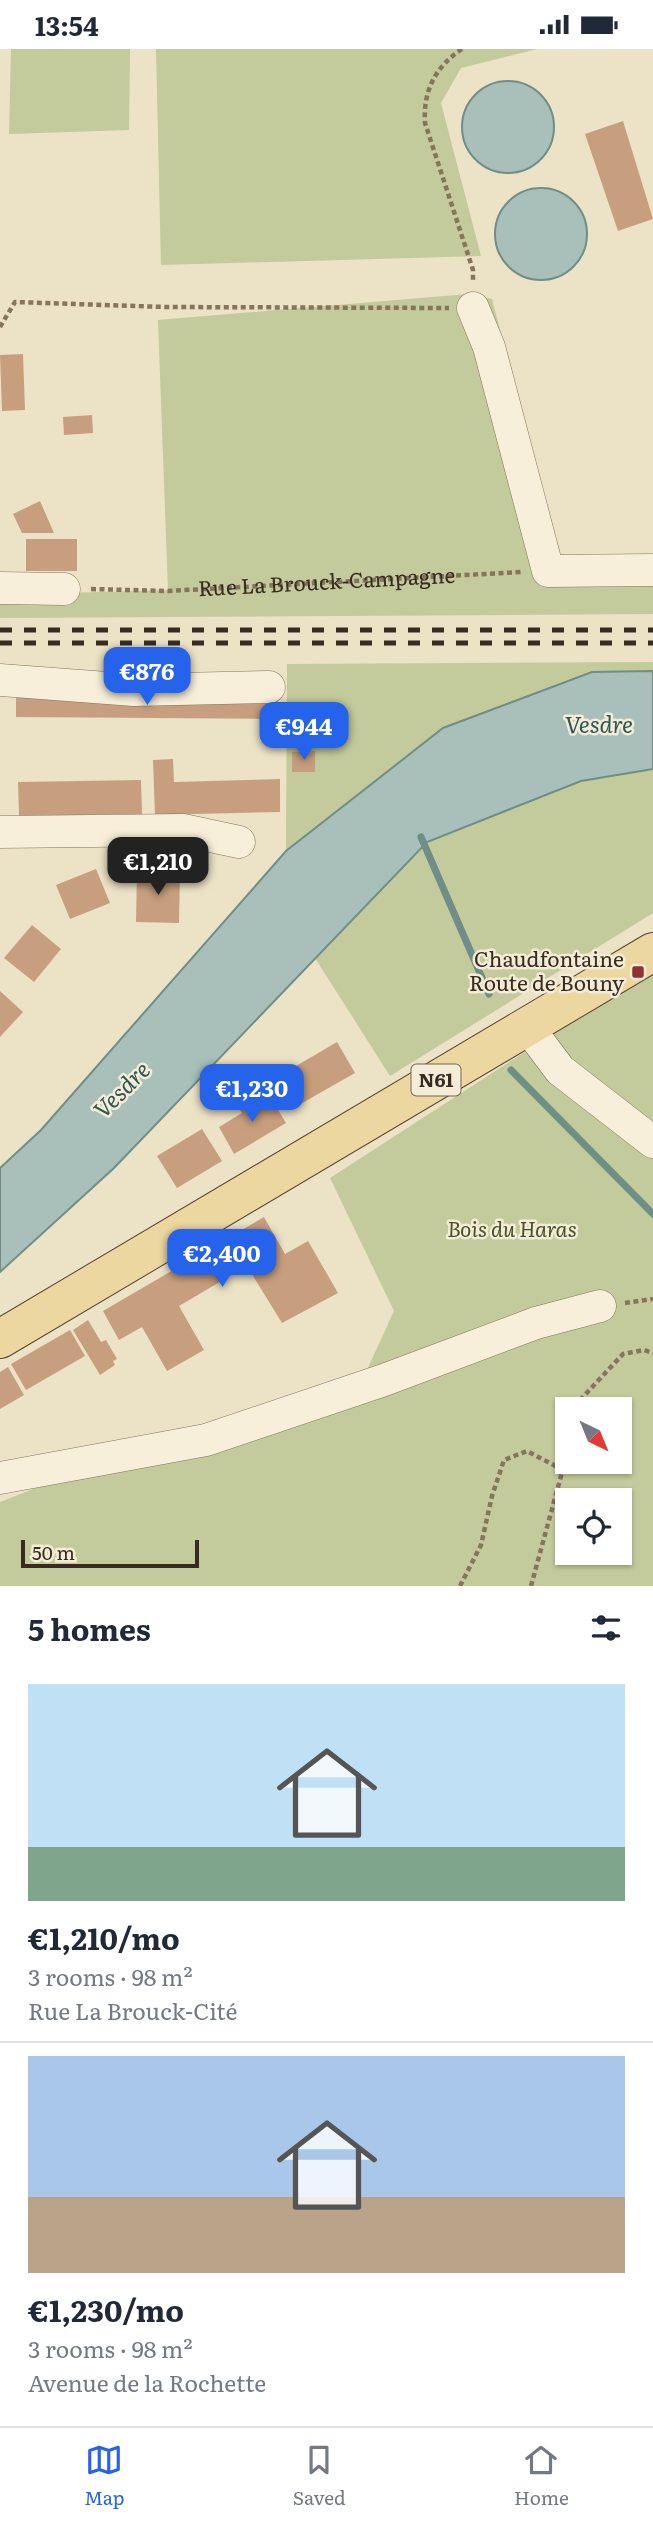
<!DOCTYPE html>
<html lang="en">
<head>
<meta charset="utf-8">
<style>
  body { margin:0; font-family:Literata,serif; background:#f2f2f3; color:#1f2937; height:100vh; display:flex; flex-direction:column; font-size:26px; white-space:nowrap }
  * { box-sizing:border-box; margin:0 }
  p { font-size:23px; color:#747a83 }
  .icon { flex:none; width:38px; height:38px; fill:none; stroke:currentColor; stroke-width:2; stroke-linecap:round; stroke-linejoin:round }
  .map { position:relative; height:1537px; overflow:hidden }
  .drawer { display:flex; flex-direction:column; background:#fff; flex:1 }
  .drawer>* { flex:none }
  .needle { width:46px; rotate:137deg }
  .tools { position:absolute; left:555px; top:1348px; display:grid; gap:14px }
  .tools a { display:grid; place-items:center; width:77px; height:77px; border-radius:0px; background:#fff; box-shadow:0 2px 5px #0004; font-size:35px }
  .scale { position:absolute; left:21px; bottom:18px; width:178px; box-sizing:border-box; padding-left:7px; border:4px solid #382c20; border-top:0; font-size:19px; line-height:24px; white-space:nowrap; color:#382c20; -webkit-text-stroke:5px #f4ecd6; paint-order:stroke }
  .price { position:absolute; translate:-50% -60px; padding:0 16px; border-radius:14px; background:#2563eb; color:#fff; font-size:23px; line-height:46px; filter:drop-shadow(0 2px 4px #0008) }
  .price::after { content:''; position:absolute; left:50%; top:42px; width:21px; height:16px; margin-left:-10px; background:inherit; clip-path:polygon(0 0,100% 0,50% 100%) }
  .price.current { background:#222; color:#fff }
  ul { padding:0; list-style:none }
  li { display:grid; align-content:center; gap:14px; height:371px; padding:0 28px }
  li+li { border-top:2px solid #e0e1e3 }
  li span { display:grid; place-items:center; height:217px; border-radius:0px; color:#555 }
  li>.icon { margin-inline-start:auto }
  span .icon { width:126px; height:126px; fill:#fffc; stroke-width:1 }
  li b { font-size:30px }
  h2 { display:flex; justify-content:space-between; align-items:center; height:84px; padding:0 28px; font-size:30px }
  .status { display:flex; justify-content:space-between; align-items:center; height:49px; padding:0 35px; background:#fff; direction:ltr }
  .status svg { height:19px; fill:currentColor }
  .dock { display:flex; justify-content:space-around; align-items:center; height:98px; border-top:2px solid #e0e1e3; background:#fff; font-size:19px; color:#747a83 }
  .dock a { display:grid; justify-items:center; gap:4px }
  .dock .current { color:#2563eb }
  .map>svg:first-child { display:block }
  .green { fill:#c3ca9b; fill-rule:evenodd }
  .water { fill:#a8c0b9; stroke:#6f8e87; stroke-width:2 }
  .lines { fill:none; stroke-linecap:round; stroke-linejoin:round }
  .stream { stroke:#6f8e87; stroke-width:7 }
  .building { fill:#c89f7e }
  .minor-casing { stroke:#86745d; stroke-width:33 }
  .major-casing { stroke:#554331; stroke-width:40 }
  .path { stroke:#86745d; stroke-width:4.5; stroke-dasharray:5 3.5; stroke-linecap:butt }
  .minor { stroke:#f7efd9; stroke-width:32 }
  .major { stroke:#edd7a1; stroke-width:38 }
  .rail { stroke:#382c20; stroke-width:5; stroke-dasharray:12 12; stroke-linecap:butt }
  .poi-dot { fill:#923230; stroke:#f4ecd6; stroke-width:2.5 }
  .labels { text-anchor:middle; stroke-width:5; stroke-linejoin:round; paint-order:stroke }
  .shield { fill:#f4ecd6; stroke:#706657; stroke-width:2 }
  .shield-label { font-size:19px; font-weight:bold; fill:#382c20 }
  .street-label { font-size:21px; fill:#382c20; stroke:#f4ecd6 }
  .poi-label { font-size:21px; fill:#382c20; stroke:#f4ecd6; text-anchor:end }
  .park-label { font-size:21px; font-style:italic; fill:#475328; stroke:#f4ecd6 }
  .water-label { font-size:23px; font-style:italic; fill:#305655; stroke:#f4ecd6 }
</style>
</head>
<body>
<div class="status"><b>13:54</b><svg viewBox="0 0 49 12"><path d="M0 12V9h3v3zM5 12V6h3v6zM10 12V3h3v9zM15 12V0h3v12zM26 1h20v11H26zM47 4h2v5h-2z"/></svg></div>
<div class="map">
<svg width="653" height="1537" viewBox="0 0 653 1537">
  <rect width="100%" height="100%" fill="#ece2c6"/>
  <g class="green">
    <path d="M11,0H130L129,81L9,85Z"/>
    <path d="M156,0H537L461,19L441,54L481,207L161,216Z"/>
    <path d="M468,245L492,250L563,521H653V565L0,569V546L168,541L158,271Z"/>
    <path d="M653,613V622L592,623L286,802L287,615Z"/>
    <path d="M653,720V864L390,1027L315,909L427,793L581,732Z"/>
    <path d="M653,920V1537H0V1453L69,1426L361,1334L394,1262L330,1129ZM567,1360H620V1412H567ZM567,1451H620V1503H567Z"/>
  </g>
  <g class="water">
    <circle cx="508" cy="78" r="46"/>
    <circle cx="541" cy="185" r="46"/>
    <path d="M653,622V720L581,732L427,793L114,1119L0,1223V1119L41,1081L286,802L443,679L592,623Z"/>
  </g>
  <g class="lines">
    <g class="stream">
      <path d="M421,788L489,945"/>
      <path d="M511,1021L653,1165"/>
    </g>
  </g>
  <g class="building">
    <path d="M623,72L653,170L618,182L585,85Z"/>
    <path d="M23,305L25,361L2,362L0,306Z"/>
    <path d="M92,366L93,384L64,386L63,368Z"/>
    <path d="M40,452L54,484H22L13,465Z"/>
    <rect x="26" y="490" width="51" height="32"/>
    <path d="M16,647L278,649V670L16,668Z"/>
    <path d="M315,702V723H292V703Z"/>
    <path d="M173,710L174,733L280,730V763L155,766L153,711Z"/>
    <path d="M141,731L142,765L19,767L18,733Z"/>
    <path d="M96,820L110,854L70,870L56,836Z"/>
    <path d="M137,822L180,823L179,874L136,873Z"/>
    <path d="M32,876L61,900L34,933L4,909Z"/>
    <path d="M0,942L23,963L0,988Z"/>
    <path d="M337,993L355,1024L297,1057L279,1027Z"/>
    <path d="M268,1044L286,1074L234,1105L219,1078L242,1064L240,1061Z"/>
    <path d="M202,1080L222,1112L177,1139L157,1107Z"/>
    <path d="M264,1168L285,1205L308,1192L338,1244L282,1274L247,1217L179,1257L204,1301L167,1322L142,1278L119,1291L103,1262Z"/>
    <path d="M88,1271L101,1293L106,1291L117,1310L113,1312L115,1316L100,1326L73,1281Z"/>
    <path d="M70,1281L85,1307L26,1341L11,1315Z"/>
    <path d="M8,1318L24,1346L0,1360V1323Z"/>
  </g>
  <g class="lines">
    <g class="minor-casing">
      <g id="minor">
        <path d="M473,259L489,298L548,522L653,521"/>
        <path d="M0,539L64,540"/>
        <path d="M0,631L134,641L269,638"/>
        <path d="M0,783L183,781L239,793"/>
        <path d="M527,977L560,1021L653,1093"/>
        <path d="M0,1429L206,1391L384,1331L536,1274L600,1257"/>
      </g>
    </g>
    <g class="major-casing">
      <path id="major" d="M0,1290L653,903"/>
    </g>
    <g class="path">
      <path d="M462,0C435,18 423,42 425,74L473,221V233"/>
      <path d="M0,278L15,253L165,258L449,259"/>
      <path id="s1" d="M91,540L168,542L522,523"/>
      <path d="M625,1254L653,1250"/>
      <path d="M579,1360L582,1349L623,1305L644,1301L653,1304"/>
      <path d="M460,1537L481,1496L492,1447L504,1411L527,1402L563,1421"/>
      <path d="M531,1537L567,1405"/>
    </g>
    <use href="#minor" class="minor"/>
    <use href="#major" class="major"/>
    <g class="rail">
      <path d="M0,581H653"/>
      <path d="M0,594H653"/>
    </g>
  </g>
  <rect class="poi-dot" x="631" y="916" width="14" height="14" rx="3.5"/>
  <g class="labels">
    <rect class="shield" x="411.5" y="1015.5" width="49" height="31" rx="5"/>
    <g class="shield-label">
      <text x="436" y="1038">N61</text>
    </g>
    <g class="street-label">
      <text dy="7" stroke="none"><textPath href="#s1" startOffset="236">Rue La Brouck-Campagne</textPath></text>
    </g>
    <g class="poi-label">
      <text x="624" y="918">Chaudfontaine<tspan x="624" dy="24">Route de Bouny</tspan></text>
    </g>
    <g class="park-label">
      <text x="512" y="1188">Bois du Haras</text>
    </g>
    <g class="water-label">
      <text x="599" y="684">Vesdre</text>
      <text transform="translate(122 1041) rotate(-45)" y="8">Vesdre</text>
    </g>
  </g>
</svg>
<div class="tools">
<a><svg class="needle" viewBox="-14 -14 28 28"><path d="M0-13l5 13h-10z" fill="#e53935"/><path d="M0 13l5-13h-10z" fill="#747a83"/></svg></a>
<a><svg class="icon" aria-label="locate" viewBox="0 0 24 24"><circle cx="12" cy="12" r="6"/><path d="M12 2v4M12 18v4M2 12h4M18 12h4"/></svg></a>
</div>
<div class="scale">50 m</div>
<b class="price" style="left:147px;top:658px">€876</b>
<b class="price" style="left:304px;top:713px">€944</b>
<b class="price current" style="left:158px;top:848px">€1,210</b>
<b class="price" style="left:252px;top:1075px">€1,230</b>
<b class="price" style="left:222px;top:1240px">€2,400</b>
</div>
<section class="drawer">
<h2>5 homes<svg class="icon" aria-label="filters" viewBox="0 0 24 24"><path d="M4 7h16M4 17h16"/><circle cx="9" cy="7" r="2"/><circle cx="15" cy="17" r="2"/></svg></h2>
<ul>
<li><span style="background:linear-gradient(#bfe0f5 75%,#7fa58c 0)"><svg class="icon" aria-label="home" viewBox="0 0 24 24"><path d="M3 11l9-7 9 7M6 9v11h12V9"/></svg></span><div><b>€1,210/mo</b><p>3 rooms · 98 m²</p><p>Rue La Brouck-Cité</p></div></li>
<li><span style="background:linear-gradient(#a9c7e8 65%,#b9a48a 0)"><svg class="icon" aria-label="home" viewBox="0 0 24 24"><path d="M3 11l9-7 9 7M6 9v11h12V9"/></svg></span><div><b>€1,230/mo</b><p>3 rooms · 98 m²</p><p>Avenue de la Rochette</p></div></li>
</ul>
</section>
<nav class="dock">
<a class="current"><svg class="icon" aria-label="map" viewBox="0 0 24 24"><path d="M3 6l6-2 6 2 6-2v14l-6 2-6-2-6 2zM9 4v14M15 6v14"/></svg>Map</a>
<a><svg class="icon" aria-label="saved" viewBox="0 0 24 24"><path d="M7 4h10v16l-5-4-5 4z"/></svg>Saved</a>
<a><svg class="icon" aria-label="home" viewBox="0 0 24 24"><path d="M3 11l9-7 9 7M6 9v11h12V9"/></svg>Home</a>
</nav>
</body>
</html>
